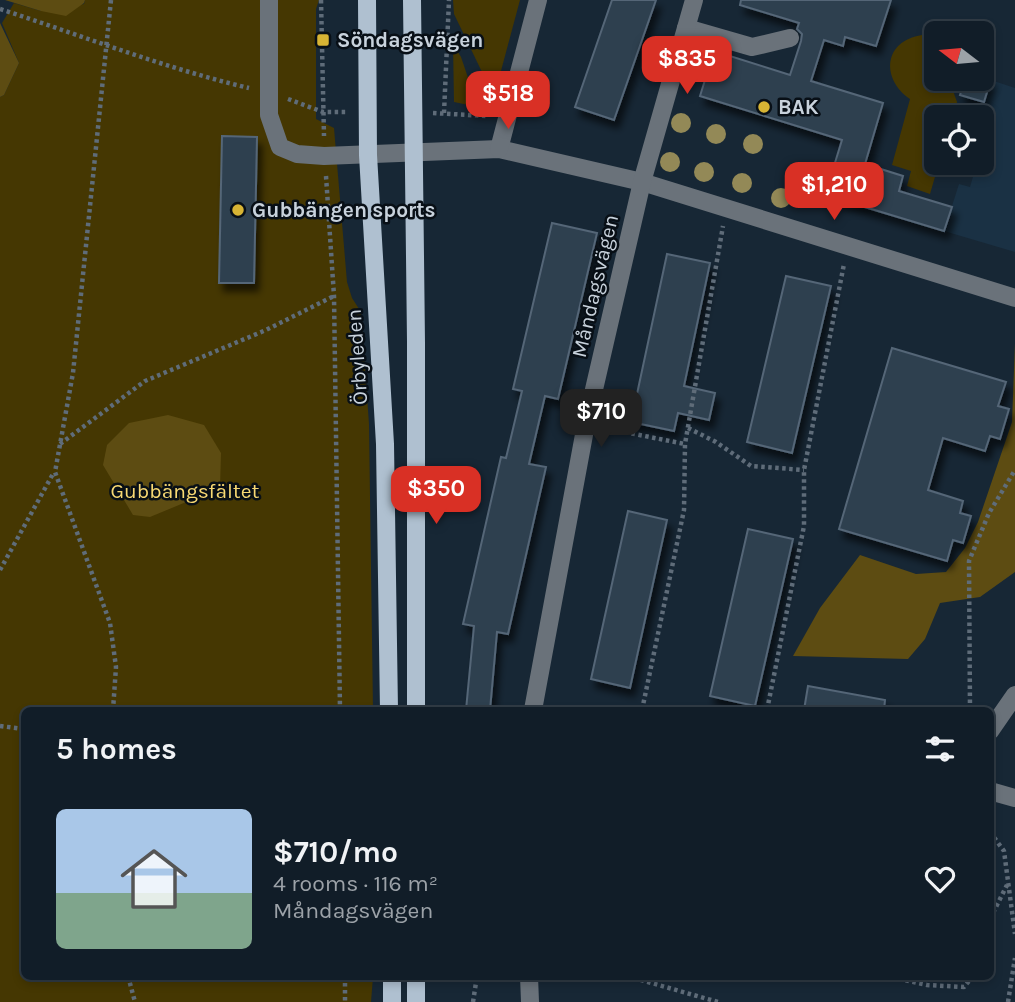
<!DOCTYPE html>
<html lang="en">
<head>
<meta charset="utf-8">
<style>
  body { margin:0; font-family:Karla,sans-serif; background:#1a2630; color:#f1f3f6; height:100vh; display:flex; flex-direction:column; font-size:26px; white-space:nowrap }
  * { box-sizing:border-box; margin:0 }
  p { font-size:23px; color:#9ca2a8 }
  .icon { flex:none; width:38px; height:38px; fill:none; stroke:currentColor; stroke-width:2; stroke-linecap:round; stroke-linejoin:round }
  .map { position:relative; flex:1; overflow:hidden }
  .panel { position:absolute; left:21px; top:707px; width:973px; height:273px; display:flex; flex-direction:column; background:#111d28; border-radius:10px; box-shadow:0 4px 10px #0003,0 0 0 2px #303b45 }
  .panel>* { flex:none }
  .needle { width:46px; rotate:286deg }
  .controls { position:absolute; left:924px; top:21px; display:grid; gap:14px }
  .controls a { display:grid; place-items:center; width:70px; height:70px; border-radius:10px; background:#111d28; box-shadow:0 4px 10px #0003,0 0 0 2px #303b45; font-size:35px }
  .price { position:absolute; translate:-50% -60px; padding:0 16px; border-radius:14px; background:#d93025; color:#fff; font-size:23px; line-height:46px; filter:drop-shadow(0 2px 4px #0008) }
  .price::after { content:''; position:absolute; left:50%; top:42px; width:21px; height:16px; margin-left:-10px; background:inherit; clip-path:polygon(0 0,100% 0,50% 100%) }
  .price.on { background:#222; color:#fff }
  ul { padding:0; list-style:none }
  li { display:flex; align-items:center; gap:21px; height:175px; padding:0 35px }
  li+li { border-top:2px solid #303b45 }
  li span { display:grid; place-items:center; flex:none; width:196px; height:140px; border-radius:10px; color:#555 }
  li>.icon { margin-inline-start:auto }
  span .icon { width:84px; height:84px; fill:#fffc; stroke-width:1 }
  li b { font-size:30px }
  h2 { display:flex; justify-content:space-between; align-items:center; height:84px; padding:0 35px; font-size:30px }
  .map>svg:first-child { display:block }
  .built { fill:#1a3144 }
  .green { fill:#453702 }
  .forest { fill:#5d4c12 }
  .building { fill:#2f4050; stroke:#546677; stroke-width:2; filter:url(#shadow) }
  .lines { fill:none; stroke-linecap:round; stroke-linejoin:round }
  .path { stroke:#5f6c79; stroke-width:4.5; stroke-dasharray:3.5 3.5; stroke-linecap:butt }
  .minor { stroke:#6a727a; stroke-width:18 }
  .major { stroke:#afc0d0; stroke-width:18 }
  .tree { fill:#938957 }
  .poi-dot { fill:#d7b434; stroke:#080f16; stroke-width:2.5 }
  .labels { text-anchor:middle; stroke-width:5; stroke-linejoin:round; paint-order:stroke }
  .poi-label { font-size:21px; font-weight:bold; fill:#c8d2dc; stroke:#080f16; text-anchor:start }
  .street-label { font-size:21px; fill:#c8d2dc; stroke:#080f16 }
  .park-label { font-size:21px; fill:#f8d973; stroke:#080f16 }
</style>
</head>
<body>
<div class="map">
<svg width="1015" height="1002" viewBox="0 0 1015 1002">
  <defs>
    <filter id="shadow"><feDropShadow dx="4.5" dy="8" stdDeviation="3.5" flood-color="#0009"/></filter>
  </defs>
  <rect width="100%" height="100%" fill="#172735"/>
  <path class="built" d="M991,80L1015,88V252L944,231L959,184L970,187L977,163H982V148L990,122L979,117Z"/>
  <g class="green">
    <path d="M85,0H319L316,9V119L334,128L347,282L352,298L361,312L369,424L373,710H24V976L373,977L371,1002H0V97L4,95L19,63L2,23L14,3L41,11L84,4Z"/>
    <path d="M453,0H520L494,97L454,14Z"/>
    <path d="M922,35L936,39V79H954L951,85L957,102L953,117H936V163H939L930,194L907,186L911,171L892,165L910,99C881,79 883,41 922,35Z"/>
    <path d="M453,44L461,57L478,107L454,102Z"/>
  </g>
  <g class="forest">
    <path d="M5,0H85L84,3L66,16L41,11Z"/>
    <path d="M0,23L19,63L4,95L0,97Z"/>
    <path d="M1015,343V572L980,597L940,603L925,639L908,659L793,656L820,608L860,555L916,574L946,572L965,548L978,522L1012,422Z"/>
    <path d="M168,415L204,425L221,453L220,488L150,517L133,515L103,465L107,445L129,423Z"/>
  </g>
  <g class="building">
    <path d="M612,0H656L614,120L575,107Z"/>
    <path d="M741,0H891L876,46L845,37L843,46L824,40L811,81L883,103L865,164L903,176L899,191L952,207L944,231L825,195L842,140L700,96L714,51L790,75L801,41L802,34L797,29L799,23L740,5Z"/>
    <path d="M965,79H991L984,102L960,95Z"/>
    <path d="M222,136L257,137L254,283H219Z"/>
    <path d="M552,223L597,233L558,399L545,396L529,464L546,467L508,634L497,632L490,710H466L474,626L463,624L501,457L506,458L522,391L513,389Z"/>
    <path d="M667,254L710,263L684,386L715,393L709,420L678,413L674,431L631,422Z"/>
    <path d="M786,276L831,286L792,453L747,442Z"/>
    <path d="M892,348L1006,382L998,406L1009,409L1000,439L990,436L985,451L943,438L928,490L963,501L960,513L971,516L963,543L953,540L947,561L839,529Z"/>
    <path d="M628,511L667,520L630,688L591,679Z"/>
    <path d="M748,529L793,539L755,706L710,696Z"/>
    <path d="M808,686L885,700L884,710H804Z"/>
  </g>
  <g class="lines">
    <g class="path">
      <path d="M111,0L73,373L55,472L110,623L116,667L113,710"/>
      <path d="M321,0L324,136"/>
      <path d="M0,9C83,36 164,68 249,88"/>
      <path d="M288,99L323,112H347"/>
      <path d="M433,113L487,116"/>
      <path d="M444,113L449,0"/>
      <path d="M326,176L334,296L340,710"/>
      <path d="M604,428L685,444"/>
      <path d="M688,428L716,442L751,466L804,470"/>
      <path d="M60,444L145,381L266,330L334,296"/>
      <path d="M0,570L54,472"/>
      <path d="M642,710L684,510L685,444L723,226"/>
      <path d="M767,710L804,526V470L844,264"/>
      <path d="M970,710L969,561L989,513L1015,470"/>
      <path d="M0,726L24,729"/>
      <path d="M990,832L1004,851L1015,934"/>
      <path d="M990,919L1007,885"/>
      <path d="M128,976L135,1002"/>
      <path d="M345,976V1002"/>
      <path d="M627,976L718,1002"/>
      <path d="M885,976L927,985L964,987L973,976"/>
      <path d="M473,1002L477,976"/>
      <path d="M1008,1002L1015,958"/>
    </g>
    <g class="minor">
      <path d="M269,0V115L280,147L297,154L324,156L499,149L642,182L1015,298"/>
      <path d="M686,28L752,47L790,38"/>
      <path d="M499,149L538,0"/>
      <path d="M533,710L586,424L642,182L694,0"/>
      <path d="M990,731L1015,695"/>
      <path d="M990,791L1015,798"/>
      <path d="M529,976L530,1002"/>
    </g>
    <g class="major">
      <path d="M367,0L368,155L385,444L389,710"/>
      <path d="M412,0L416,342V710"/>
      <path d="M392,976V1002"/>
      <path d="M416,1002V976"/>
    </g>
  </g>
  <g class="tree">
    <circle cx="681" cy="123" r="10"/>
    <circle cx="716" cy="134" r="10"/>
    <circle cx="753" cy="144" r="10"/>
    <circle cx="670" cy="162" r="10"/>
    <circle cx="704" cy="172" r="10"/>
    <circle cx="742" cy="183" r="10"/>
    <circle cx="781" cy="198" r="10"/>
  </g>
  <g class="poi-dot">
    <rect x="316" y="33" width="14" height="14" rx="3.5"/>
    <circle cx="764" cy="107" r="7"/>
    <circle cx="238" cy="210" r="7"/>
  </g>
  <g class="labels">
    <g class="poi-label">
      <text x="337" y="47">Söndagsvägen</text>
      <text x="778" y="114">BAK</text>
      <text x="252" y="217">Gubbängen sports</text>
    </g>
    <g class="street-label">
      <text transform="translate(595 286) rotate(-77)" y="7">Måndagsvägen</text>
      <text transform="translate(357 357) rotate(-94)" y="7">Örbyleden</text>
    </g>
    <g class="park-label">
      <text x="185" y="498">Gubbängsfältet</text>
    </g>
  </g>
</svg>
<div class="controls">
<a><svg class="needle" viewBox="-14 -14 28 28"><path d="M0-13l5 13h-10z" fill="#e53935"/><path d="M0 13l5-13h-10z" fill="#9ca2a8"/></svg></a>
<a><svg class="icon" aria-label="locate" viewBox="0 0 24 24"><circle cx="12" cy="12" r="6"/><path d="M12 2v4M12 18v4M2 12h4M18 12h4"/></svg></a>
</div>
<b class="price" style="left:687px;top:96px">$835</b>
<b class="price" style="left:508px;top:131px">$518</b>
<b class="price" style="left:834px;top:222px">$1,210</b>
<b class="price on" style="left:601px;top:449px">$710</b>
<b class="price" style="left:436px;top:526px">$350</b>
<section class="panel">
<h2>5 homes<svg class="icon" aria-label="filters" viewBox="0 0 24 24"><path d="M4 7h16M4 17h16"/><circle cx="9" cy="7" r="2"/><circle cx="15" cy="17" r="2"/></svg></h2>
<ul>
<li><span style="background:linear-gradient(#a9c7e8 60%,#7fa58c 0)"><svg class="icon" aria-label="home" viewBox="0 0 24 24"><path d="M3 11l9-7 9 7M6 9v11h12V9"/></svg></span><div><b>$710/mo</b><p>4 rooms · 116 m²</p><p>Måndagsvägen</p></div><svg class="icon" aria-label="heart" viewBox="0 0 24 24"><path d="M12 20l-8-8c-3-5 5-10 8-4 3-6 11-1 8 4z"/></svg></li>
</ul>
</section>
</div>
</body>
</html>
